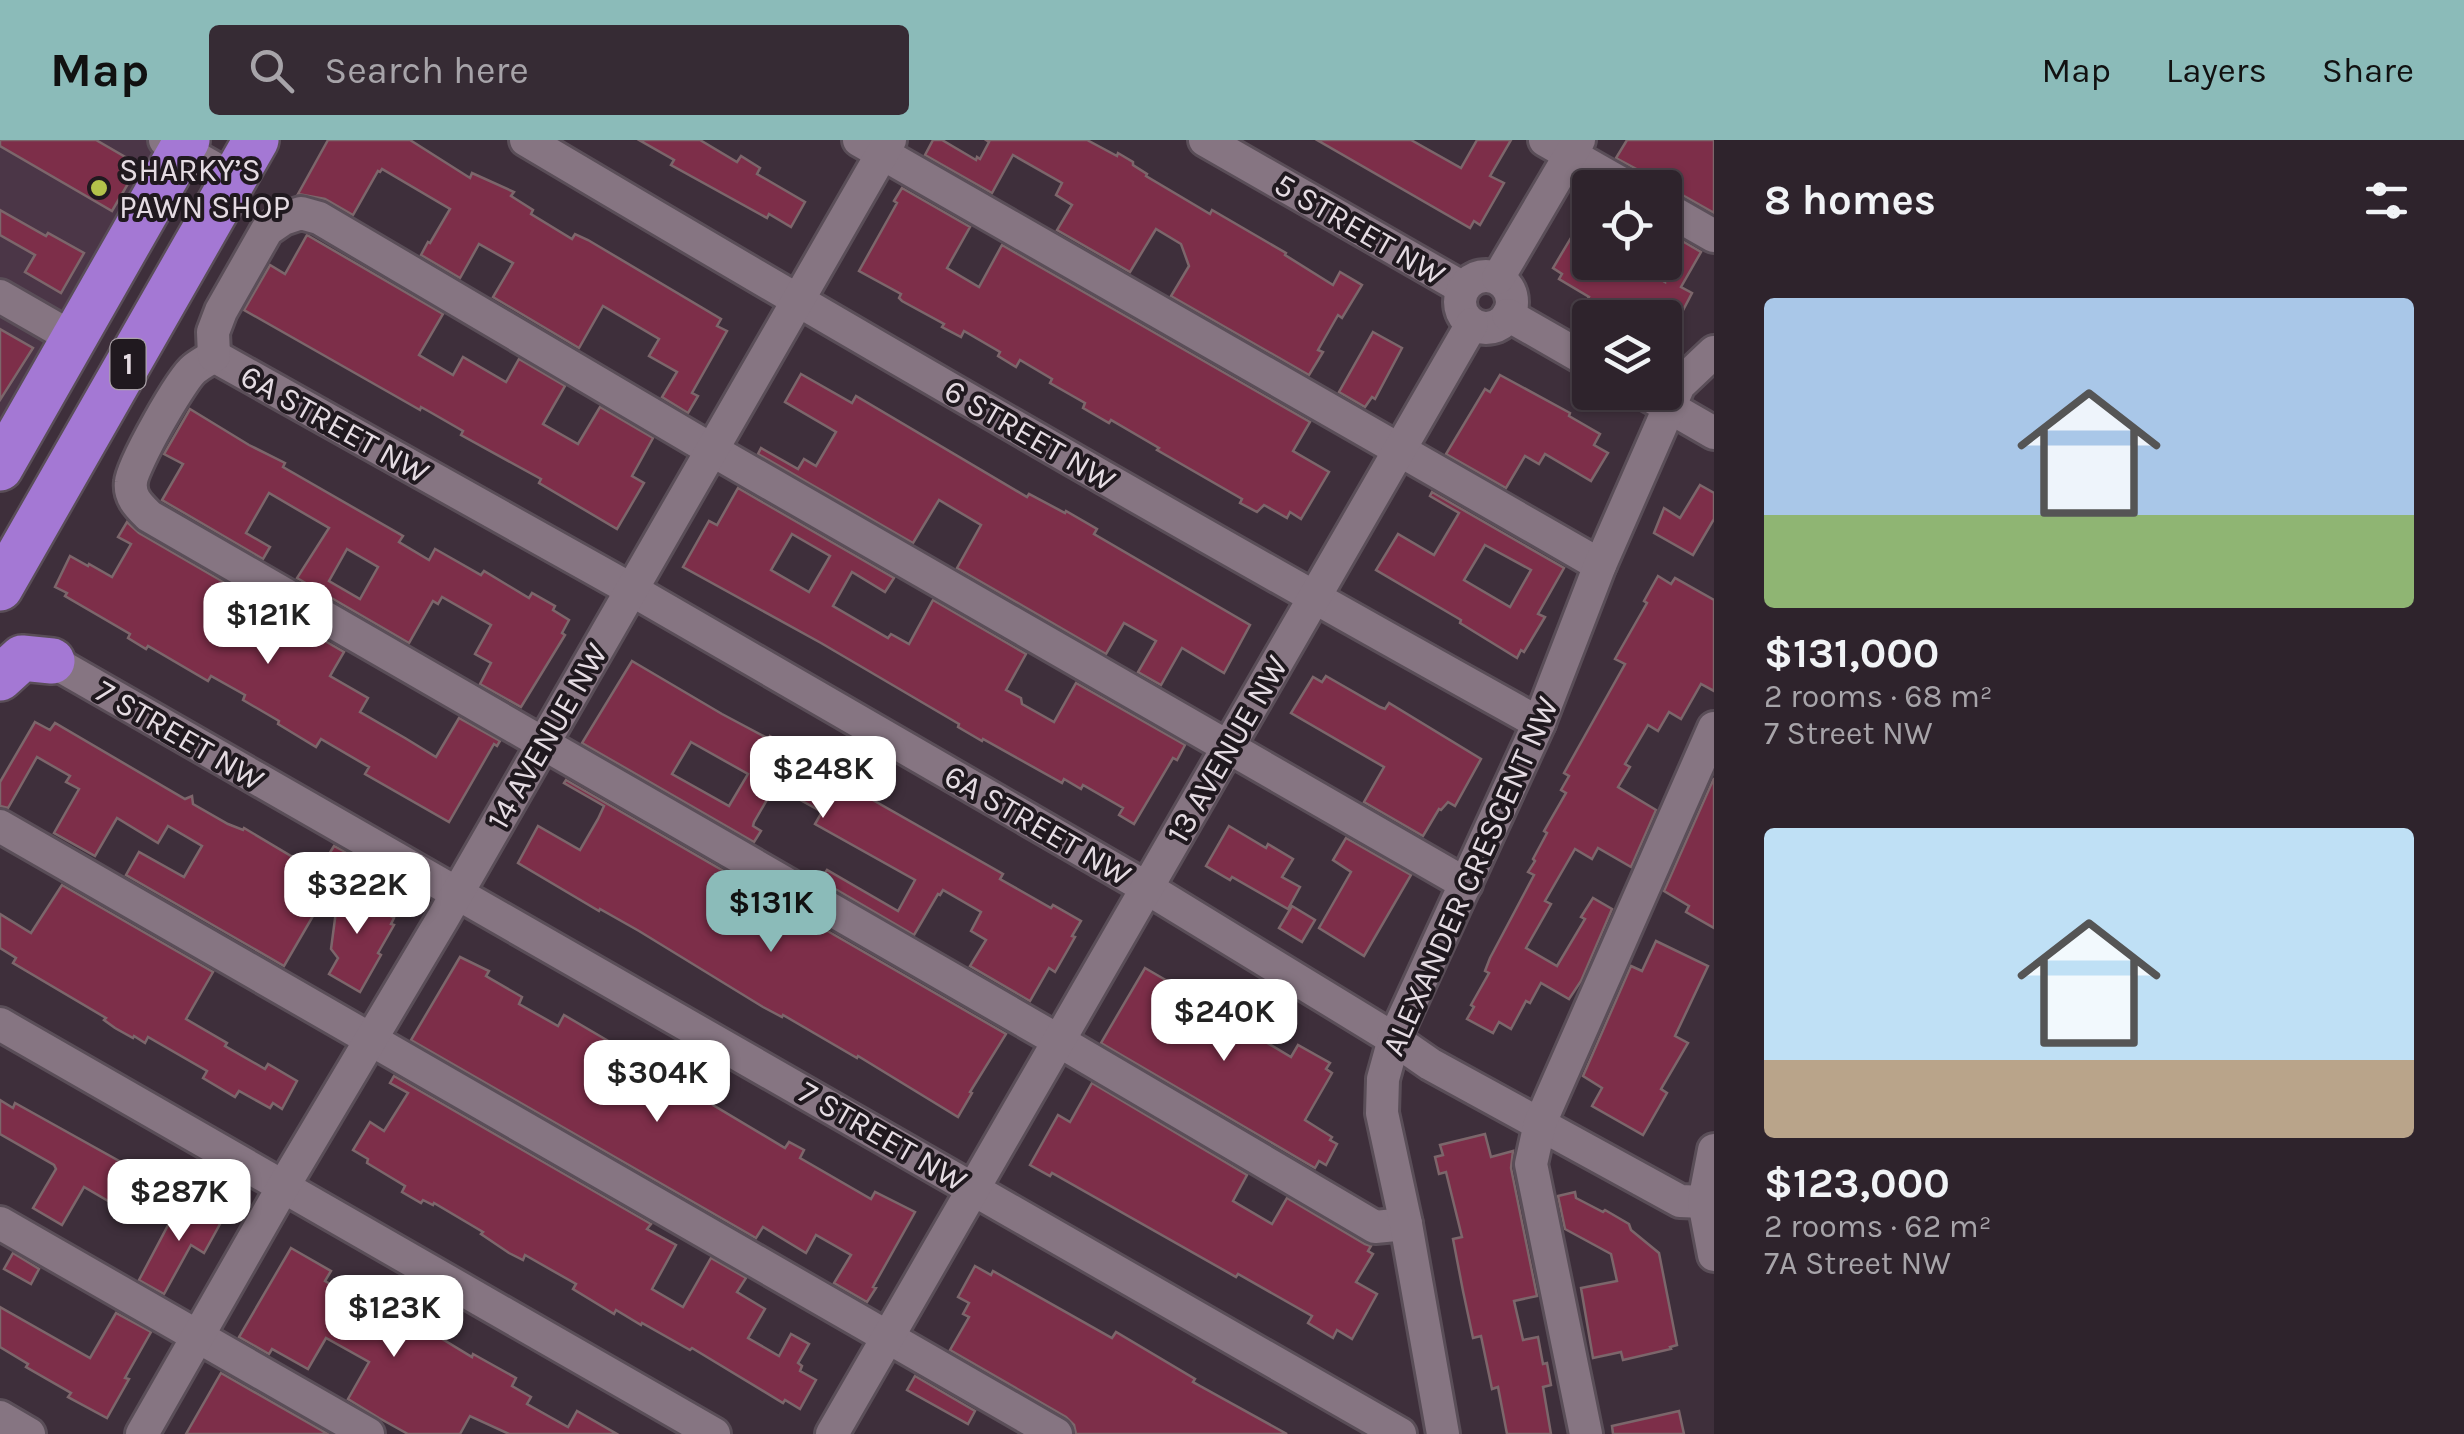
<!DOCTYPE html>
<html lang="en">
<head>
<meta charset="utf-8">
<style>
  body { margin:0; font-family:Karla,sans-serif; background:#362b34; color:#f1f3f6; height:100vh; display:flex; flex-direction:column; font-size:38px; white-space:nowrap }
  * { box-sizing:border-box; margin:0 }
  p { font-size:32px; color:#a7a4a9 }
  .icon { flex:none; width:55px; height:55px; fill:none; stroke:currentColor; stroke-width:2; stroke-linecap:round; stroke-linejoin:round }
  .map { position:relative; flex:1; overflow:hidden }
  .sheet { display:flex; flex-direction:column; background:#2e232c; width:750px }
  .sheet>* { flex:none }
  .controls { position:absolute; left:1572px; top:30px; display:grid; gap:20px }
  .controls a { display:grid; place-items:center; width:110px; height:110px; border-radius:10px; background:#2e232c; box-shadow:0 2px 8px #0004,0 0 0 2px #494048; font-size:50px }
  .price { position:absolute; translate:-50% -85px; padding:0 22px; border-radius:20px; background:#fff; color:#222; font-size:32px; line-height:65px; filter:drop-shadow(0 2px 5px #0008) }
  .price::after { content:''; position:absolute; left:50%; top:60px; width:30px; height:22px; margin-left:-15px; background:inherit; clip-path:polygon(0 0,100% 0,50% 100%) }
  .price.current { background:#8bbbb9; color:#111 }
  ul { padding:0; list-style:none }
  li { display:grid; align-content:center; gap:20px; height:530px; padding:0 50px }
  li span { display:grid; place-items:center; height:310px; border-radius:10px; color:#555 }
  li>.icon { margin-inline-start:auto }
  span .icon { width:180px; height:180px; fill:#fffc; stroke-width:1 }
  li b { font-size:42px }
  h2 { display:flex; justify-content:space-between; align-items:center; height:120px; padding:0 50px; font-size:42px }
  header { display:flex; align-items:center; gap:60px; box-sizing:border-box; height:140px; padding:0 50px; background:#8bbbb9; color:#111 }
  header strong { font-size:48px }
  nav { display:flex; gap:55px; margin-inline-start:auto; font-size:35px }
  .search { width:700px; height:90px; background:#362b34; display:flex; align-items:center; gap:25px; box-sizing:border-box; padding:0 35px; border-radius:10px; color:#a7a4a9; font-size:38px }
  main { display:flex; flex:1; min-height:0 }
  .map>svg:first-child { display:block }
  .built { fill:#4b3647 }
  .building { fill:#7d2e49; stroke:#7c666b; stroke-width:2.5; fill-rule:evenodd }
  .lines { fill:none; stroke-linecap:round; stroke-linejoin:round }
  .minor-casing { stroke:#5a4e58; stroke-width:38 }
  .highway-casing { stroke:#5a4e58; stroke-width:50 }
  .minor { stroke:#867582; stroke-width:32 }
  .highway { stroke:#a478d4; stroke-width:45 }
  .poi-dot { fill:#b4c24a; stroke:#20191f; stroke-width:4 }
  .labels { text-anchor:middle; stroke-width:8; stroke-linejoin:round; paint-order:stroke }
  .shield { fill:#20191f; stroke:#aaa2a8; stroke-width:2.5 }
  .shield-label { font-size:30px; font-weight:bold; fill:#e5dce3 }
  .poi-label { font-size:32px; fill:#e5dce3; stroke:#20191f; text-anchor:start }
  .street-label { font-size:32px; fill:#e5dce3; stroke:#20191f }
</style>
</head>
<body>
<header>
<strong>Map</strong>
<div class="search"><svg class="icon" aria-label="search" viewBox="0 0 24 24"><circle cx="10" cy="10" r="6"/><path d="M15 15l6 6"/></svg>Search here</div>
<nav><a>Map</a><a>Layers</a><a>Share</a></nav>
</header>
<main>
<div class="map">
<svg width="1714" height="1294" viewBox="0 0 1714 1294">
  <rect width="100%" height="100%" fill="#3e2f3b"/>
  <path class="built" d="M0,0H187L0,328Z"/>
  <g class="building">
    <path d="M0,0H96L139,25L112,71L0,6Z"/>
    <path d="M328,0H410L470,38L472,33L514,52L511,56L533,70L531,74L572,99L575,94L588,100L721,179L717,186L727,191L692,253L698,256L688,273L662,257L677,232L649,216L659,199L603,166L579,208L493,157L513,123L479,104L460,138L421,115L428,102L430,103L450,69L382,29L380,32L378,31L353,75L325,59L298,54Z"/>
    <path d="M639,0H700L737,22L741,16L760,28L757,34L805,62L791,87L769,74L767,78L671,25L674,20Z"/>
    <path d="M933,0H942L976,20L977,17L980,19L989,2L986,0H1087L1117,16L1118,13L1133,22V25L1147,34L1146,36L1210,74L1212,70L1286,113L1285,115L1333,145L1340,132L1362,145L1342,178L1338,175L1318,210L1323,212L1309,235L1171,156L1189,126L1181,104L1156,89L1130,132L1057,90L1072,65L1056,55L1062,43L1013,15L992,53L925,15Z"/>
    <path d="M1317,0H1411L1461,28L1477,0H1511L1490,36L1504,43L1480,85L1474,81L1470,88Z"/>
    <path d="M1627,0H1714V73L1675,51L1665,48H1649L1647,39L1640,31L1616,18Z"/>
    <path d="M902,48L970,87L947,128L979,147L1002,105L1310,282L1293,311L1329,332L1301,379L1290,372L1287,378L1264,365L1257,372L1240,363L1242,359L1157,310L1159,308L1111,280L1109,283L1083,268L1085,263L1050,243L1052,239L1020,220L1016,227L998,216L1000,212L964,191L961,197L942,187L944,184L902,161L899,158L901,154L859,131L897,63L894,61Z"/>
    <path d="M1590,66V122H1631L1665,142V91L1701,112L1681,147L1692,153L1679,178H1616L1587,160L1589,157L1559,139L1562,134L1553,128Z"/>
    <path d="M0,70L46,96L48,93L84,113L61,153L25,132L35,115L0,95Z"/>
    <path d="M307,95L443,174L419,215L453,235L463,217L506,242L519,219L565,246L543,284L578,304L600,267L653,298L632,336L644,343L617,389L539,343L541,339L461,295L463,291L430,272L421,267L420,270L244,170L270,125L285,134Z"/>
    <path d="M0,189L33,208L0,260Z"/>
    <path d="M1373,192L1402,208L1375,259L1372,257L1365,267L1339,252Z"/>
    <path d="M801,234L852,263L856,256L1027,357L1029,354L1065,373L1066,371L1097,389L1094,394L1250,485L1224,533L1182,508L1161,545L1138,532L1156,501L1124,483L1106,514L957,428L981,385L939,360L913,403L758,314L761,308L798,329L804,319L816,326L836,292L785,262Z"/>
    <path d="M1500,235L1570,273L1569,276L1600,294L1594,305L1608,313L1591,341L1545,314L1539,324L1525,316L1506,348L1446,314L1485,249L1490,252Z"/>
    <path d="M190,269L249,305L285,323L283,327L403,396L399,402L429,420L435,409L437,410L481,435L484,431L529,458L532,453L555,466L553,470L569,480L562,493L565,495L521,567L480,544L491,523L475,514L491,485L442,457L438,464L433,461L409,503L297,438L329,388L269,353L246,393L270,407L263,419L162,360L183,324L164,314ZM347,409L378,427L360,459L329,441Z"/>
    <path d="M1700,345L1714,353V379L1693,415L1654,393L1664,368L1680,378Z"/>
    <path d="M738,348L894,438L885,452L852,432L833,466L888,498L891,494L909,504L933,460L1026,514L1006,550L1021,558L1022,564L1054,582L1076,543L1185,605L1177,620L1173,618L1134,684L1119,675L1123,668L1083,645L1081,649L1064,639L1062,643L983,599L982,601L958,587L959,584L821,503L683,427L709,381L717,385ZM792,394L830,416L809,452L771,430Z"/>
    <path d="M1432,352L1564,428L1538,474L1545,477L1524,512L1521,510L1517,518L1460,483L1461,480L1376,430L1398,394L1434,415L1459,373L1430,356ZM1485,405L1531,430L1510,467L1464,440Z"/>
    <path d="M127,382L139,393L344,512L330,536L368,558L360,572L405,598L436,617L459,578L500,601L497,606L494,604L449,682L365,634L369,627L321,599L316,607L278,584L279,581L243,560L245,555L211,536L208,541L148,506L146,509L128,498L130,494L65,456L67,453L55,447L70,416L88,426L89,424L112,437L131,404L118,397Z"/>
    <path d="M1658,436L1671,444L1675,438L1714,460V551L1701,544L1681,579L1669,572L1658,591L1648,585L1625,624L1630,627L1618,647L1656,670L1631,727L1598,708L1592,719L1575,709L1545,761L1551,764L1526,808L1557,826L1585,779L1581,777L1593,758L1612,769L1581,841L1569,859L1541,843L1530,863L1526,861L1511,889L1499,882L1493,893L1467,879L1474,867L1471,865L1489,833L1485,831L1490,818L1534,735L1528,732L1535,721L1533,719L1547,693L1544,691L1566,653L1561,650L1569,636L1564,633L1625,524L1615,519L1647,463L1644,461Z"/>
    <path d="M632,521L722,574L769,599L770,596L795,611L789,621L824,640L827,634L1003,734L1000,739L1051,768L1053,765L1081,781L1072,796L1075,797L1055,832L1049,828L1030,861L970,826L986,800L971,791L981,772L943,750L940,755L938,754L914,795L820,740L827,730L898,771L915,740L815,684L822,672L775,646L754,682L753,686L761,691L754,702L582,603ZM691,602L748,634L729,666L672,634Z"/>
    <path d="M1326,536L1380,567L1385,569L1389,563L1481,619L1455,666L1448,662L1441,670L1439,669L1423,696L1364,662L1384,627L1291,573L1313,537L1322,542Z"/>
    <path d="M35,582L50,590L55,583L185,659L192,656L193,664L228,684L243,690L244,688L318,732L334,706L349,714L284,826L126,735L139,712L184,737L202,706L168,686L158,703L117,678L95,716L54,693L79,649L66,642L70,636L37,617L8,668L0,666V642Z"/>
    <path d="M1714,638V788L1686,772L1689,766L1664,751Z"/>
    <path d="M566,640L1006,894L970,952L972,953L958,977L858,916L857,918L783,875L782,877L763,867L639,791L600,769L599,771L518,723L538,686L580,710L598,679L604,666L564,643Z"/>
    <path d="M1229,686L1266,708L1268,704L1293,719L1282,737L1300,747L1288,769L1232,737L1230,740L1206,726Z"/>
    <path d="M1346,698L1411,735L1364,816L1319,788L1351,732L1333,720Z"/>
    <path d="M340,741L364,755L373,763L372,766L394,778L391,784L394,785L378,813L381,815L360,852L329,834L338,818L331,809Z"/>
    <path d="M62,745L213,832L186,879L227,903L225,906L265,929L268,924L297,941L282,969L273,963L270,968L239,951L235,957L203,938L207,931L148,897L145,903L134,896L133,898L115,888L104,880L106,878L13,823L16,818L0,808V774L31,793Z"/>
    <path d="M1292,766L1315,780L1302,802L1279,788Z"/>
    <path d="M1656,801L1708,826L1675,896L1688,903L1661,949L1667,953L1643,995L1592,966L1602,948L1583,936L1631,826L1642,831Z"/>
    <path d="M460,817L489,831L486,836L522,857L519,864L558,886L564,875L656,929L657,927L717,958L713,965L785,1008L789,1002L804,1010L800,1018L871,1059L875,1052L915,1072L873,1147L876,1148L867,1162L834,1143L851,1115L816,1095L806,1113L763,1087L756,1098L411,900Z"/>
    <path d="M1145,828L1195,857L1199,849L1266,886L1259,898L1291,917L1298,905L1330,923L1326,929L1332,933L1305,980L1332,997L1330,1000L1337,1004L1326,1025L1319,1021L1315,1028L1101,903Z"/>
    <path d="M394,936L651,1084L647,1089L676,1105L652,1149L683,1167L711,1118L746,1138L737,1152L765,1169L748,1198L779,1216L791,1194L809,1204L798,1223L802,1226L800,1231L816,1240L800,1269L785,1260L783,1263L692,1208L690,1210L642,1183L641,1185L616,1170L614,1174L573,1149L576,1144L525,1115L523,1120L509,1113L481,1094L483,1092L434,1063L433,1065L423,1060L421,1063L402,1052L405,1046L367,1023L368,1019L353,1010L370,982L384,991L408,953L390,943Z"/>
    <path d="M1092,943L1247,1035L1233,1061L1272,1084L1287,1058L1365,1104L1371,1106L1368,1111L1373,1114L1356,1142L1377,1154L1352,1199L1337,1190L1333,1198L1308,1183L1312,1176L1238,1134L1236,1137L1052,1033L1050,1036L1030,1025L1058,975L1070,982Z"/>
    <path d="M0,960L13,968L15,963L155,1041L134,1076L84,1047L62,1085L33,1068L56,1029L54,1025L0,994Z"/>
    <path d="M1485,994L1491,1017L1513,1011L1511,1028L1537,1156L1514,1161L1523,1200L1538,1197L1543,1224L1547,1223L1551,1245L1543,1247L1551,1294H1507L1498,1247L1492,1249L1481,1196L1473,1198L1463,1151L1453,1099L1462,1097L1446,1032L1439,1034L1435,1017L1443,1015L1440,1005Z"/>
    <path d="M1575,1052L1576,1058L1603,1072L1605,1070L1629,1084L1631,1090L1659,1113L1677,1205L1670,1207L1671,1209L1623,1220L1621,1212L1593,1218L1581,1148L1617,1141L1611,1114L1565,1089L1558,1056Z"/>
    <path d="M183,1057L204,1069L202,1074L220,1084L204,1113L191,1105L164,1154L139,1140Z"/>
    <path d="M291,1108L331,1131L325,1141L379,1171L383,1163L472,1217L473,1214L516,1238L512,1246L531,1257L527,1264L568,1287L577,1271L617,1294H509L470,1276L460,1294H408L379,1278L348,1259L369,1222L326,1198L308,1229L272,1209L269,1214L239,1197Z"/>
    <path d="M13,1113L39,1129L31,1144L4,1129Z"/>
    <path d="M975,1126L991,1135L993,1131L1112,1198L1116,1192L1195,1239L1193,1242L1287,1294H1076L1074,1285L1066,1277L950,1210L969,1177L963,1174L969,1163L958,1157Z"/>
    <path d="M0,1167L90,1218L116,1173L151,1192L125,1238L129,1239L107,1278L68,1257L71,1253L26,1227L28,1224L0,1207Z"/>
    <path d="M221,1233L328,1294H186Z"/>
    <path d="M915,1236L975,1271L968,1284L907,1250Z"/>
    <path d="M1679,1271L1684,1294H1613L1612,1286Z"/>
  </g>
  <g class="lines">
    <g class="minor-casing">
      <g id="minor">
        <path d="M165,0L233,39"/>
        <path d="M526,0C861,199 1198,394 1539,583"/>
        <path d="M859,0L1600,425"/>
        <path d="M1205,0L1463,148"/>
        <path d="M1545,0L1629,48"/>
        <path d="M1665,68L1714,96"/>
        <circle cx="1486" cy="162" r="26"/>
        <path d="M1498,138L1579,0"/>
        <path d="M0,156L73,198"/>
        <path d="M1508,175L1590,222"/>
        <path d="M214,216L632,450L1147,748L1394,899L1430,924L1680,1061L1704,1062"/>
        <path d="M214,216C208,220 200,224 194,229C181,239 132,326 131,342C129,357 139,366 149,376L1059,901L1375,1087L1406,1084"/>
        <path d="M214,216L213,192L221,171L267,90L283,79L301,73L319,78L712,310L1466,744"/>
        <path d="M1643,252L1714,293"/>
        <path d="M52,521L1400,1294"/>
        <path d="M0,686L1056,1294"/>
        <path d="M0,884L714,1294"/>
        <path d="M1714,1010L1704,1062L1714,1115"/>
        <path d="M0,1083L368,1294"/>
        <path d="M0,1277L29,1294"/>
        <path d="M142,1294L283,1047L443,778L890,0"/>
        <path d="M832,1294L1472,184"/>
        <path d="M1443,1294L1406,1084L1382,973L1383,939L1394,899L1539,583L1600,425L1679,245L1714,212"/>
        <path d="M1586,1294L1531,1024L1540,983L1714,588"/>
      </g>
    </g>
    <g class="highway-casing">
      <g id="highway">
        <path d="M0,328L187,0"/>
        <path d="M0,448L256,0"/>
        <path d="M0,538L22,518L52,521"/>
      </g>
    </g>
    <use href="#minor" class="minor"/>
    <use href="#highway" class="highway"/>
  </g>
  <circle class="poi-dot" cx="99" cy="48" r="10"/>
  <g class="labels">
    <rect class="shield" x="110.5" y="199" width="35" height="50" rx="8"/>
    <g class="shield-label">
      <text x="128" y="234">1</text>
    </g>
    <g class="poi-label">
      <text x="119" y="41">SHARKY’S<tspan x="119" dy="37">PAWN SHOP</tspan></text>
    </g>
    <g class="street-label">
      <text transform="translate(1360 89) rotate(30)" y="11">5 STREET NW</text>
      <text transform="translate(335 284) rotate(29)" y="11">6A STREET NW</text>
      <text transform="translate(1030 295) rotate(30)" y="11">6 STREET NW</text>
      <text transform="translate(180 595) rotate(30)" y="11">7 STREET NW</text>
      <text transform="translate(547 596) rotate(-60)" y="11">14 AVENUE NW</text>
      <text transform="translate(1227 609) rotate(-60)" y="11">13 AVENUE NW</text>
      <text transform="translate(1038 685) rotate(30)" y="11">6A STREET NW</text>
      <text transform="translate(1470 736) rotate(-66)" y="11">ALEXANDER CRESCENT NW</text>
      <text transform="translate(883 996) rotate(30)" y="11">7 STREET NW</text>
    </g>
  </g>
</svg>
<div class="controls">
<a><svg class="icon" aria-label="locate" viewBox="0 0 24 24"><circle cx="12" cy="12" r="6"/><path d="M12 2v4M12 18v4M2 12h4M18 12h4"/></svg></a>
<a><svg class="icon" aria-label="layers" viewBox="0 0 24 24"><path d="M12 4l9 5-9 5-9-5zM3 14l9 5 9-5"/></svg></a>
</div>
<b class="price" style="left:268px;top:527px">$121K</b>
<b class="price" style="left:823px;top:681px">$248K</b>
<b class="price" style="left:357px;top:797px">$322K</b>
<b class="price current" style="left:771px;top:815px">$131K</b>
<b class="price" style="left:1224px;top:924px">$240K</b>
<b class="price" style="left:657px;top:985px">$304K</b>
<b class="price" style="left:179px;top:1104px">$287K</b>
<b class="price" style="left:394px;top:1220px">$123K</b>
</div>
<section class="sheet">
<h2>8 homes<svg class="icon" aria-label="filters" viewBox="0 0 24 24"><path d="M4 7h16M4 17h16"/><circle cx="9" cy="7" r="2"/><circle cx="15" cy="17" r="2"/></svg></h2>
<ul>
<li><span style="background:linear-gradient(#a9c7e8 70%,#8fb573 0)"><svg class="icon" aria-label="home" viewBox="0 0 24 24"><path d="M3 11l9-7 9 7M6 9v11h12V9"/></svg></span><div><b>$131,000</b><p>2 rooms · 68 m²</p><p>7 Street NW</p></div></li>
<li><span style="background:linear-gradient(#bfe0f5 75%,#b9a48a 0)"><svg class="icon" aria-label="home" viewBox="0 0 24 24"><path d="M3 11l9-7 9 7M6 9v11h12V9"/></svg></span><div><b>$123,000</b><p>2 rooms · 62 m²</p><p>7A Street NW</p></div></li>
</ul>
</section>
</main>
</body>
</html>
